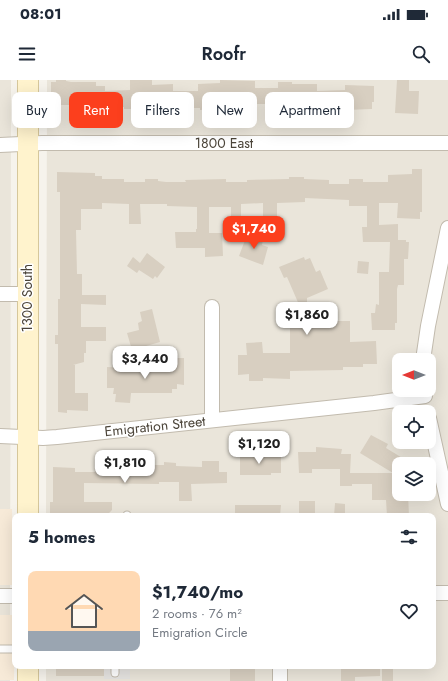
<!DOCTYPE html>
<html lang="en">
<head>
<meta charset="utf-8">
<style>
  body { margin:0; font-family:Jost,sans-serif; background:#f2f2f3; color:#1f2937; height:100vh; display:flex; flex-direction:column; font-size:15px; white-space:nowrap }
  * { box-sizing:border-box; margin:0 }
  p { font-size:13px; color:#747a83 }
  .icon { flex:none; width:22px; height:22px; fill:none; stroke:currentColor; stroke-width:2; stroke-linecap:round; stroke-linejoin:round }
  .map { position:relative; flex:1; overflow:hidden }
  .sheet { position:absolute; left:12px; top:433px; width:424px; height:156px; display:flex; flex-direction:column; background:#fff; border-radius:8px; box-shadow:0 4px 16px #0002 }
  .sheet>* { flex:none }
  .hud { position:absolute; left:12px; top:12px; width:424px; height:36px; display:flex; gap:8px }
  .needle { width:26px; rotate:270deg }
  .tools { position:absolute; left:392px; top:273px; display:grid; gap:8px }
  .tools a { display:grid; place-items:center; width:44px; height:44px; border-radius:8px; background:#fff; box-shadow:0 4px 16px #0002; font-size:20px }
  .price { position:absolute; translate:-50% -34px; padding:0 9px; border-radius:8px; background:#fff; color:#222; font-size:13px; line-height:26px; filter:drop-shadow(0 1px 2px #0008) }
  .price::after { content:''; position:absolute; left:50%; top:24px; width:12px; height:9px; margin-left:-6px; background:inherit; clip-path:polygon(0 0,100% 0,50% 100%) }
  .price.current { background:#fc3f1d; color:#fff }
  ul { padding:0; list-style:none }
  li { display:flex; align-items:center; gap:12px; height:100px; padding:0 16px }
  li+li { border-top:1px solid #e0e1e3 }
  li span { display:grid; place-items:center; flex:none; width:112px; height:80px; border-radius:8px; color:#555 }
  li>.icon { margin-inline-start:auto }
  span .icon { width:48px; height:48px; fill:#fffc; stroke-width:1 }
  li b { font-size:17px }
  h2 { display:flex; justify-content:space-between; align-items:center; height:48px; padding:0 16px; font-size:17px }
  .pill { padding:0 14px; border-radius:8px; background:#fff; box-shadow:0 4px 16px #0002; font-size:14px; line-height:36px }
  .pill.current { background:#fc3f1d; color:#fff }
  .status { display:flex; justify-content:space-between; align-items:center; height:28px; padding:0 20px; background:#fff; direction:ltr }
  .status svg { height:11px; fill:currentColor }
  header { display:flex; justify-content:space-between; align-items:center; height:52px; padding:0 16px; background:#fff; font-size:18px; font-weight:600 }
  .map>svg:first-child { display:block }
  .residential { fill:#eae5da; fill-rule:evenodd }
  .commercial { fill:#f7ead8 }
  .parking { fill:#e5e3e0 }
  .building { fill:#d8cfc1 }
  .lines { fill:none; stroke-linecap:round; stroke-linejoin:round }
  .lane-casing { stroke:#c2bbae; stroke-width:9 }
  .street-casing { stroke:#c2bbae; stroke-width:16 }
  .secondary-casing { stroke:#d6c79b; stroke-width:22 }
  .lane { stroke:#fff; stroke-width:7 }
  .street { stroke:#fff; stroke-width:14 }
  .secondary { stroke:#fff3cd; stroke-width:20 }
  .labels { text-anchor:middle; stroke-width:3; stroke-linejoin:round; paint-order:stroke }
  .street-label { font-size:14px; fill:#4b4439; stroke:#fff }
</style>
</head>
<body>
<div class="status"><b>08:01</b><svg viewBox="0 0 49 12"><path d="M0 12V9h3v3zM5 12V6h3v6zM10 12V3h3v9zM15 12V0h3v12zM26 1h20v11H26zM47 4h2v5h-2z"/></svg></div>
<header><svg class="icon" aria-label="menu" viewBox="0 0 24 24"><path d="M4 6h16M4 12h16M4 18h16"/></svg>Roofr<svg class="icon" aria-label="search" viewBox="0 0 24 24"><circle cx="10" cy="10" r="6"/><path d="M15 15l6 6"/></svg></header>
<div class="map">
<svg width="448" height="601" viewBox="0 0 448 601">
  <rect width="100%" height="100%" fill="#f6f3ec"/>
  <g class="residential">
    <path d="M0,0H11L10,601H0Z"/>
    <path d="M47,0H448V601H46V586H433V436H46ZM399,280H429V310H399ZM399,332H429V362H399ZM399,384H429V414H399Z"/>
  </g>
  <g class="commercial">
    <path d="M0,429H12L13,505H0Z"/>
    <path d="M0,535H15L14,600H0Z"/>
  </g>
  <rect class="parking" x="104" y="586" width="26" height="13"/>
  <g class="building">
    <path d="M56,0H66V1L71,2H96V6H105V11L130,10V0H152V5L173,4V11H198V4L220,3V0L255,1V8H278V2H292V4H317V11L345,10V5L374,6V22H372V29L345,30V28L321,26V29H303V25H283V28H268V24H221V27H212V29L200,30V28H172V26H146V29H124V27L87,28V25H51V2H56Z"/>
    <path d="M397,0H409V11H419L418,34L395,33Z"/>
    <path d="M412,89H422V132H420V139L397,138L398,123H379V145L398,144V160H406V162H409L408,179H404V205H398L397,209V243H395V250H372L371,233H375L376,224L379,225V192H389L390,162H363L362,147H367V126H349V120L305,118V122L277,123V145H263V123L241,124V144H231V127H209V153H222L223,176L205,177V168H176L175,152H196V149H197V127L167,126V124H140L141,144H129V124L102,123V129H81V150H76L77,194H82V215H106V225L81,224V247H106V261H86V273H84V282L73,285H75V313H88V331L67,330V333L58,332V264H55V255H58V219H60V112H57V92L95,93V96H102V99H124V102H145V99H158V101L166,102H186L185,100L226,99V102H247V100L289,99V97H304V99L329,100V104H349V99H363V102H388V95L412,94Z"/>
    <path d="M247,155L263,160L262,165L268,167L263,185L239,176Z"/>
    <path d="M147,173L165,187L157,198L155,196L153,199L139,190L137,193L127,186L133,177L140,183Z"/>
    <path d="M304,177L305,180L310,178L316,192L320,190L328,209L307,218V236H332V241H350V262L376,261L377,284H363V287H343V290L290,291V299L263,298V301H249V294L238,295V275H247L246,263L262,262L263,273H290V247H286V227H300L287,197L284,198L279,187Z"/>
    <path d="M358,181L369,182L368,194L357,193Z"/>
    <path d="M152,229L160,262L132,270L127,253L139,250L138,243L142,241L140,232Z"/>
    <path d="M172,278H184V305L177,304V309H172V313H131L130,323L115,322L116,314H113L114,308H107V287L172,290Z"/>
    <path d="M371,355L388,364L386,368L404,379L401,384H399V387L395,393H397V403H399V414H408L409,436H387L386,420H372V404H352V406H340V389H312V393H299L298,372H316V367L342,369L341,374H351L350,393H393L360,373Z"/>
    <path d="M240,374H253V377H281V393H271V395H240Z"/>
    <path d="M202,381H219V392H227V403L191,404L192,421H179V402H159V404L84,403V422H112V430L106,436H50V422H53V387L75,388V392H95V385H164V382L176,383V386L202,387Z"/>
    <rect x="299" y="421" width="16" height="15"/>
    <path d="M335,423L345,424V436H334Z"/>
    <path d="M235,425H281L280,436H235Z"/>
    <rect x="56" y="586" width="48" height="10"/>
    <path d="M242,586H255V601H230V589H242Z"/>
    <path d="M341,586H380V596L355,597V601H341Z"/>
    <rect x="382" y="588" width="11" height="13"/>
  </g>
  <g class="lines">
    <g class="lane-casing">
      <g id="lane">
        <path d="M127,435V436"/>
        <path d="M0,569H15"/>
        <path d="M115,586V593"/>
      </g>
    </g>
    <g class="street-casing">
      <g id="street">
        <path d="M0,65L42,63H448"/>
        <path d="M0,214H28"/>
        <path d="M212,227V340"/>
        <path d="M423,280L428,246L448,148"/>
        <path d="M429,338L448,424"/>
        <path d="M0,356L43,358L57,357L374,323L425,316"/>
        <path d="M433,513H448"/>
        <path d="M0,516H15"/>
        <path d="M280,601V586"/>
      </g>
    </g>
    <g class="secondary-casing">
      <g id="secondary">
        <path d="M28,0V436"/>
        <path d="M28,586V601"/>
      </g>
    </g>
    <use href="#lane" class="lane"/>
    <use href="#street" class="street"/>
    <use href="#secondary" class="secondary"/>
  </g>
  <g class="labels">
    <g class="street-label">
      <text x="224" y="68">1800 East</text>
      <text transform="translate(27 218) rotate(-90)" y="5">1300 South</text>
      <text transform="translate(155 346) rotate(-6)" y="5">Emigration Street</text>
    </g>
  </g>
</svg>
<div class="tools">
<a><svg class="needle" viewBox="-14 -14 28 28"><path d="M0-13l5 13h-10z" fill="#e53935"/><path d="M0 13l5-13h-10z" fill="#747a83"/></svg></a>
<a><svg class="icon" aria-label="locate" viewBox="0 0 24 24"><circle cx="12" cy="12" r="6"/><path d="M12 2v4M12 18v4M2 12h4M18 12h4"/></svg></a>
<a><svg class="icon" aria-label="layers" viewBox="0 0 24 24"><path d="M12 4l9 5-9 5-9-5zM3 14l9 5 9-5"/></svg></a>
</div>
<b class="price current" style="left:254px;top:170px">$1,740</b>
<b class="price" style="left:307px;top:256px">$1,860</b>
<b class="price" style="left:145px;top:300px">$3,440</b>
<b class="price" style="left:259px;top:385px">$1,120</b>
<b class="price" style="left:125px;top:404px">$1,810</b>
<div class="hud">
<a class="pill">Buy</a>
<a class="pill current">Rent</a>
<a class="pill">Filters</a>
<a class="pill">New</a>
<a class="pill">Apartment</a>
</div>
<section class="sheet">
<h2>5 homes<svg class="icon" aria-label="filters" viewBox="0 0 24 24"><path d="M4 7h16M4 17h16"/><circle cx="9" cy="7" r="2"/><circle cx="15" cy="17" r="2"/></svg></h2>
<ul>
<li><span style="background:linear-gradient(#ffd9b3 75%,#9aa5b1 0)"><svg class="icon" aria-label="home" viewBox="0 0 24 24"><path d="M3 11l9-7 9 7M6 9v11h12V9"/></svg></span><div><b>$1,740/mo</b><p>2 rooms · 76 m²</p><p>Emigration Circle</p></div><svg class="icon" aria-label="heart" viewBox="0 0 24 24"><path d="M12 20l-8-8c-3-5 5-10 8-4 3-6 11-1 8 4z"/></svg></li>
</ul>
</section>
</div>
</body>
</html>
